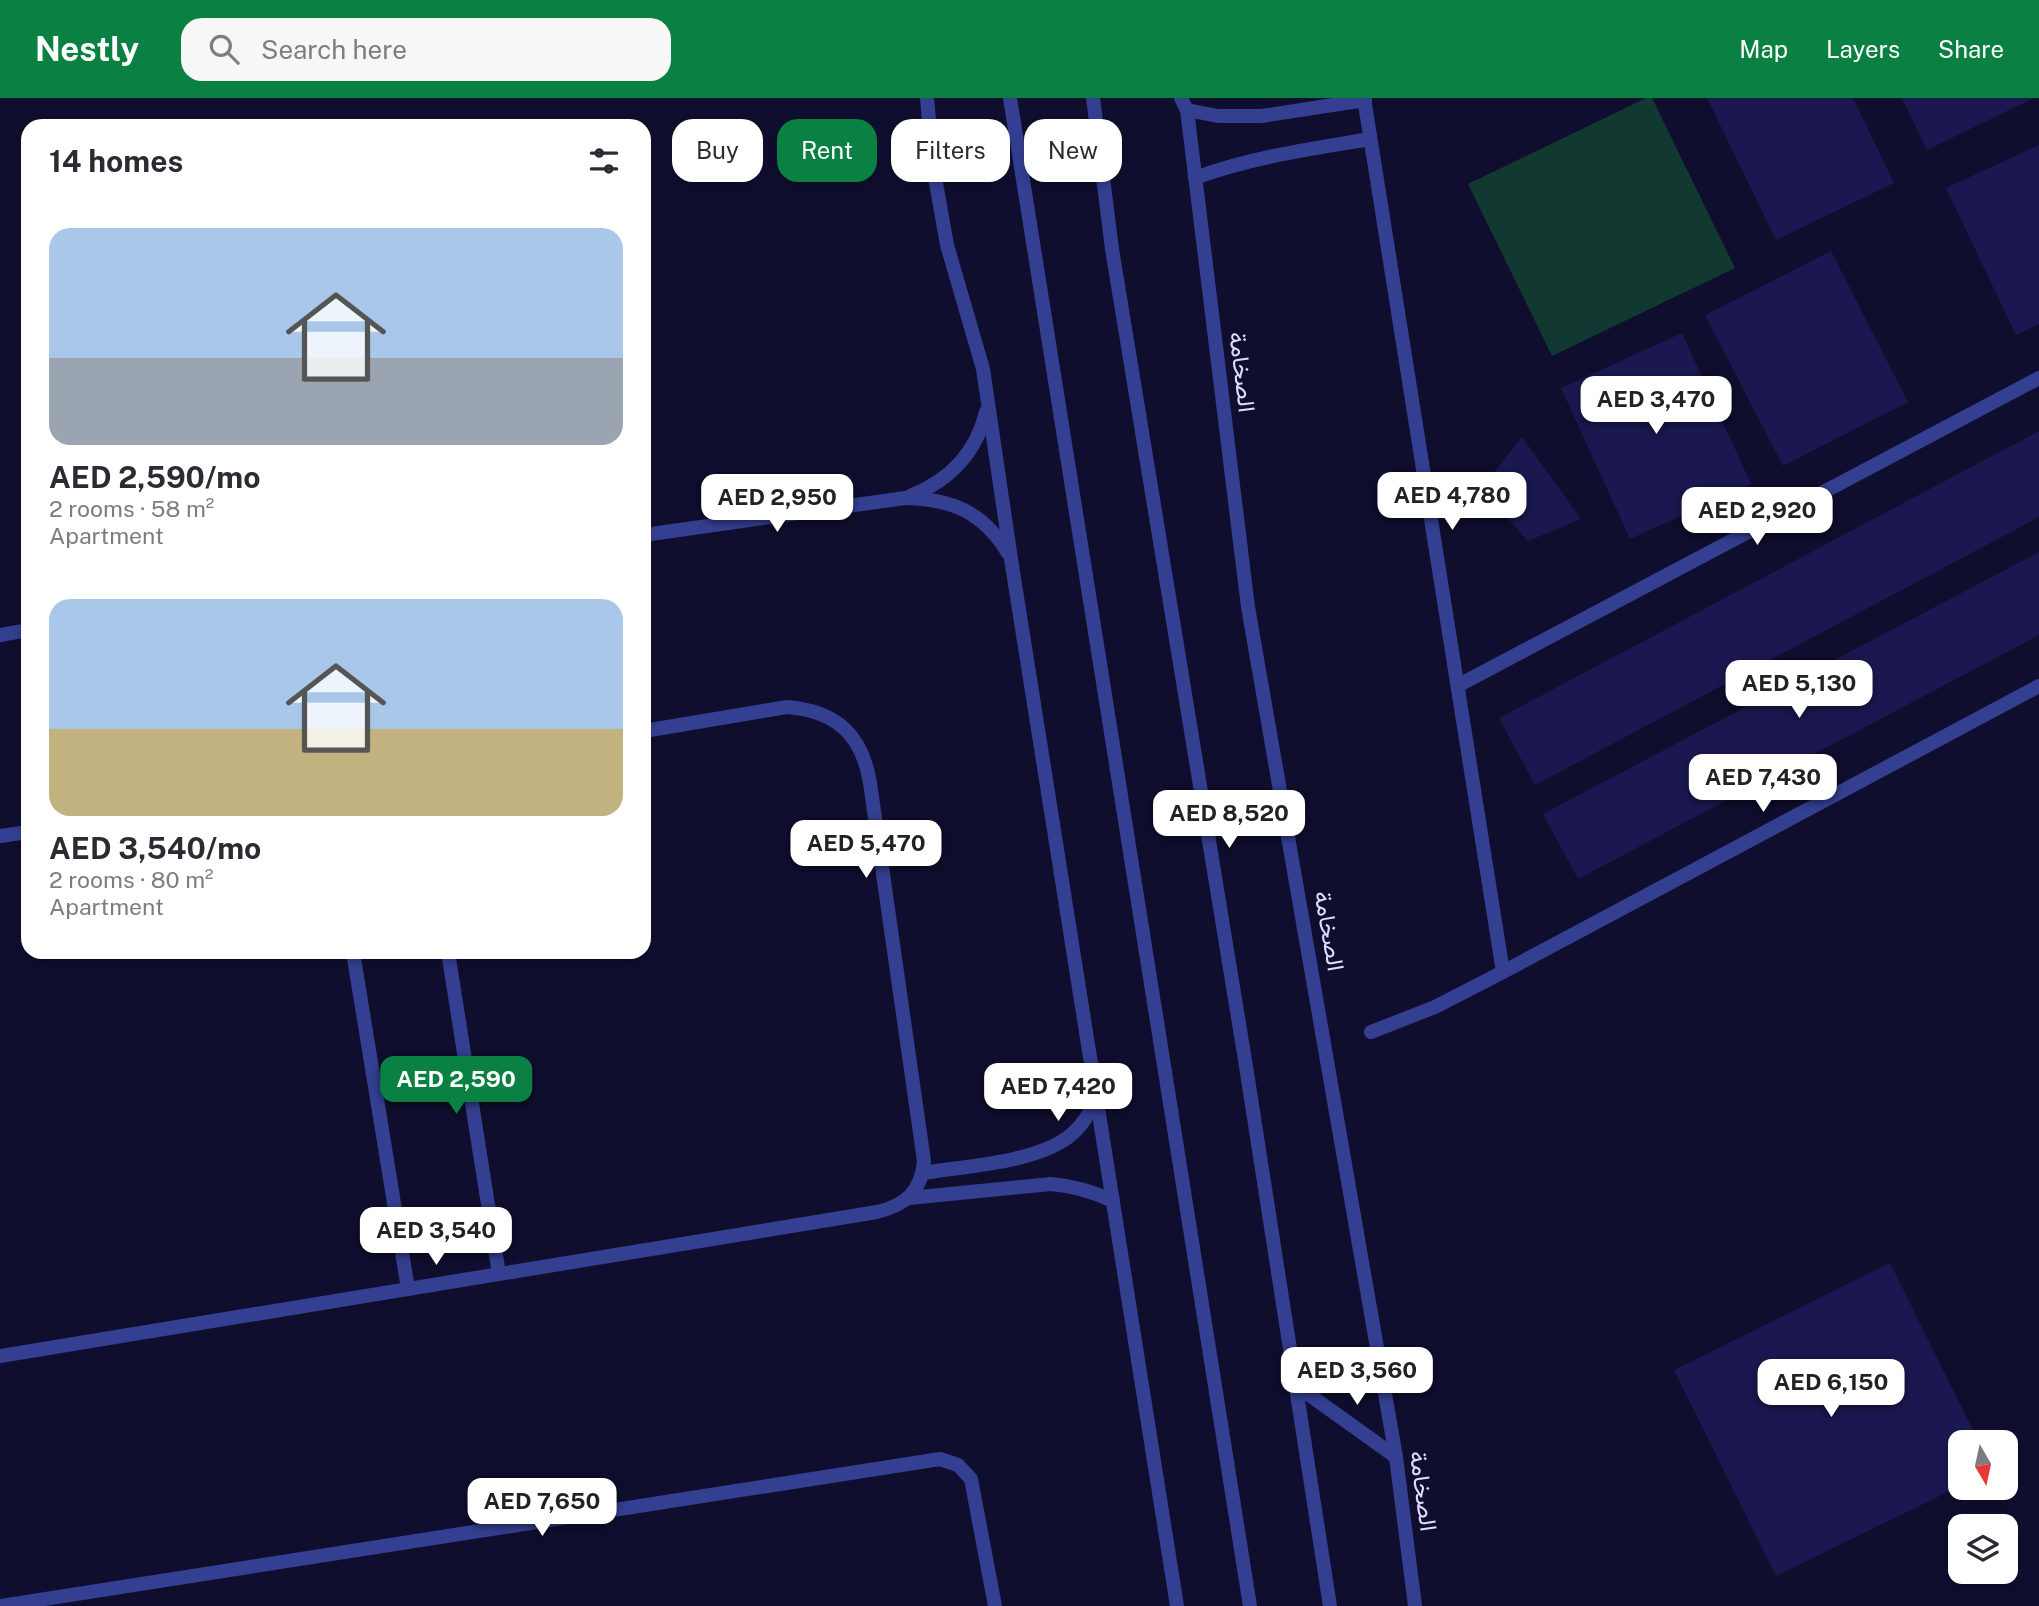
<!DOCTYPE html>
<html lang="en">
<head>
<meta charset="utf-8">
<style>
  body { margin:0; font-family:"Public Sans",Vazirmatn,sans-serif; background:#f7f7f7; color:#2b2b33; height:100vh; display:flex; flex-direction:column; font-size:26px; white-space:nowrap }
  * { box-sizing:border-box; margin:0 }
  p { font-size:23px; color:#7c7c81 }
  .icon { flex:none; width:38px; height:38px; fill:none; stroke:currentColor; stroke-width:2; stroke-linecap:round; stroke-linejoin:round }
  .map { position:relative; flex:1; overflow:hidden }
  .drawer { position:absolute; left:21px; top:21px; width:630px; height:840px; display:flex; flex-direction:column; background:#fff; border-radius:21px; box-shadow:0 4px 10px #0003 }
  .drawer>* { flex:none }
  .guide { position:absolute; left:672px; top:21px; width:665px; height:63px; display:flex; gap:14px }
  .needle { width:46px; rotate:171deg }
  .buttons { position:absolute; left:1948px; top:1332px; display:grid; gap:14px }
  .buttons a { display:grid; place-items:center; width:70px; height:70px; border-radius:14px; background:#fff; box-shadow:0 4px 10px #0003; font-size:35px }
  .price { position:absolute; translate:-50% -60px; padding:0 16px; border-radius:14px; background:#fff; color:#222; font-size:23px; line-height:46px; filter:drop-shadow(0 2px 4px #0008) }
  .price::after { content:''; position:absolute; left:50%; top:42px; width:21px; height:16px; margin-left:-10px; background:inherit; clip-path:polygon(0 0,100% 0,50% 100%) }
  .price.current { background:#0b8043; color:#fff }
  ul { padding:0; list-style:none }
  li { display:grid; align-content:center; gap:14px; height:371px; padding:0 28px }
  li span { display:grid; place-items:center; height:217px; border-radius:21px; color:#555 }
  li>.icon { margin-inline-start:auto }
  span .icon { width:126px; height:126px; fill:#fffc; stroke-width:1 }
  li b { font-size:30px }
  h2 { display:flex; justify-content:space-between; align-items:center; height:84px; padding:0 28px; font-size:30px }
  .tag { padding:0 24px; border-radius:21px; background:#fff; box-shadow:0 4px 10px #0003; font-size:24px; line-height:63px }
  .tag.current { background:#0b8043; color:#fff }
  header { display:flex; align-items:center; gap:42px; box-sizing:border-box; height:98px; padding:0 35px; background:#0b8043; color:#fff }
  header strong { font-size:33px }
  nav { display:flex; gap:38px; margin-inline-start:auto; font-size:24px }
  .search { width:490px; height:63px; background:#f7f7f7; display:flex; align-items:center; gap:18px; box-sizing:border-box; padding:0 24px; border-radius:21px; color:#7c7c81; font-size:26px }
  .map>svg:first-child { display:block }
  .green { fill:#113831 }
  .building { fill:#1b1851 }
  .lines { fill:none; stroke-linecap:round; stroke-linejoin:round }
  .minor { stroke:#343f91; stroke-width:14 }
  .labels { text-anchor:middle; stroke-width:5; stroke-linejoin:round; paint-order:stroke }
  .street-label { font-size:24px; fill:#dbdcff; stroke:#0f0e2e }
</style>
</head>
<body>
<header>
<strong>Nestly</strong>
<div class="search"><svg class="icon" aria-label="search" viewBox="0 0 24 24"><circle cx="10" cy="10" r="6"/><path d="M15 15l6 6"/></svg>Search here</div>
<nav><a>Map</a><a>Layers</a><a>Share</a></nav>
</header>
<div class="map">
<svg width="2039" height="1508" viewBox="0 0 2039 1508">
  <rect width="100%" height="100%" fill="#0f0e2e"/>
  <path class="green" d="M1646,0H1652L1735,170L1552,258L1468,86Z"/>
  <g class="building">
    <path d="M1707,0H1853L1894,85L1776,142Z"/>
    <path d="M1902,0H2034L1927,52Z"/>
    <path d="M2039,47V226L2016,237L1946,90Z"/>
    <path d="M1831,153L1908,304L1783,368L1705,217Z"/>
    <path d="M1682,235L1751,386L1630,441L1561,290Z"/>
    <path d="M2039,333V419L1535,687L1499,620Z"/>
    <path d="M1522,339L1581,421L1528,443L1481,391Z"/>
    <path d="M2039,454V537L1578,781L1543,716Z"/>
    <path d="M1890,1165L1979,1344H1960V1388L1776,1478L1674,1272Z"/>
  </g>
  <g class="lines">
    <g class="minor">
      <path d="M927,0L933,68L947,147L983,271L1011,461L1177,1508"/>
      <path d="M1010,0L1250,1508"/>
      <path d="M1093,0L1112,151L1245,962L1330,1508"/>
      <path d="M1181,0L1187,12L1248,509L1396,1359L1415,1508"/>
      <path d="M1364,0L1503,874"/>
      <path d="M1187,12L1218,18H1262L1365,2"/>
      <path d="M1195,80C1252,59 1310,51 1370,41"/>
      <path d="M910,398C949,383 976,355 986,314"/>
      <path d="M644,437L905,400C952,401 983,414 1008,455"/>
      <path d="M0,537L28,532"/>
      <path d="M1459,587L2039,280"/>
      <path d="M0,738L28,734"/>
      <path d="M353,854L408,1191"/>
      <path d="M448,854L499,1176"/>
      <path d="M1371,934L1435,909L1503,874L2039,588"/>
      <path d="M923,1075C965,1068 1032,1065 1067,1040C1081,1030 1089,1016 1097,1001"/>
      <path d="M909,1100L1051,1086C1074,1088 1092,1093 1113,1103"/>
      <path d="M0,1258L877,1114C906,1107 921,1094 924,1063L870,685C862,636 836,613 787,609L644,633"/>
      <path d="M1297,1288L1396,1359"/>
      <path d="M0,1508L940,1361L958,1367L971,1381L995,1508"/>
    </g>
  </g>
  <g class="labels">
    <g class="street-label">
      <text transform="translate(1242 274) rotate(83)" y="8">الصخامة</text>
      <text transform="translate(1329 833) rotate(80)" y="8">الصخامة</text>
      <text transform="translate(1423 1393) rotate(82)" y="8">الصخامة</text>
    </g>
  </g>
</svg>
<div class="buttons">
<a><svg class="needle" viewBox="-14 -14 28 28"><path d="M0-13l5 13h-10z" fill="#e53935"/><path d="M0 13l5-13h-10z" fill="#7c7c81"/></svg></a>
<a><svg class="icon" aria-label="layers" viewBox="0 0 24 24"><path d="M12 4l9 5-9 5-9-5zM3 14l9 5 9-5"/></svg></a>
</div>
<b class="price" style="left:1656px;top:338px">AED 3,470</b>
<b class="price" style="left:1452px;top:434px">AED 4,780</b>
<b class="price" style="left:777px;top:436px">AED 2,950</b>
<b class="price" style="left:1757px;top:449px">AED 2,920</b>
<b class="price" style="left:1799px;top:622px">AED 5,130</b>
<b class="price" style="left:1763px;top:716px">AED 7,430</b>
<b class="price" style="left:1229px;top:752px">AED 8,520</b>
<b class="price" style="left:866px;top:782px">AED 5,470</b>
<b class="price current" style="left:456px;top:1018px">AED 2,590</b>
<b class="price" style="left:1058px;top:1025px">AED 7,420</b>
<b class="price" style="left:436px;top:1169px">AED 3,540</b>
<b class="price" style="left:1357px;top:1309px">AED 3,560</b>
<b class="price" style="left:1831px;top:1321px">AED 6,150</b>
<b class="price" style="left:542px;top:1440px">AED 7,650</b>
<div class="guide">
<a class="tag">Buy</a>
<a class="tag current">Rent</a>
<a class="tag">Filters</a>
<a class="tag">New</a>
</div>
<section class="drawer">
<h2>14 homes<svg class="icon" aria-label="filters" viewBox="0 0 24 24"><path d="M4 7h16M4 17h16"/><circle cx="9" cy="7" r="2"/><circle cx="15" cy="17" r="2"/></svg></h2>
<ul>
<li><span style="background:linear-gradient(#a9c7e8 60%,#9aa5b1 0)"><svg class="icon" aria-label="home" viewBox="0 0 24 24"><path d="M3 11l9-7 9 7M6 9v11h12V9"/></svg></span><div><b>AED 2,590/mo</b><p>2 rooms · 58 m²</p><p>Apartment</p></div></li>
<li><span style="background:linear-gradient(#a9c7e8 60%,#c2b280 0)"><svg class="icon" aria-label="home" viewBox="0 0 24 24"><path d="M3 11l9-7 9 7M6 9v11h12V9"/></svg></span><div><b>AED 3,540/mo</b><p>2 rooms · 80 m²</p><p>Apartment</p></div></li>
</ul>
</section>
</div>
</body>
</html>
